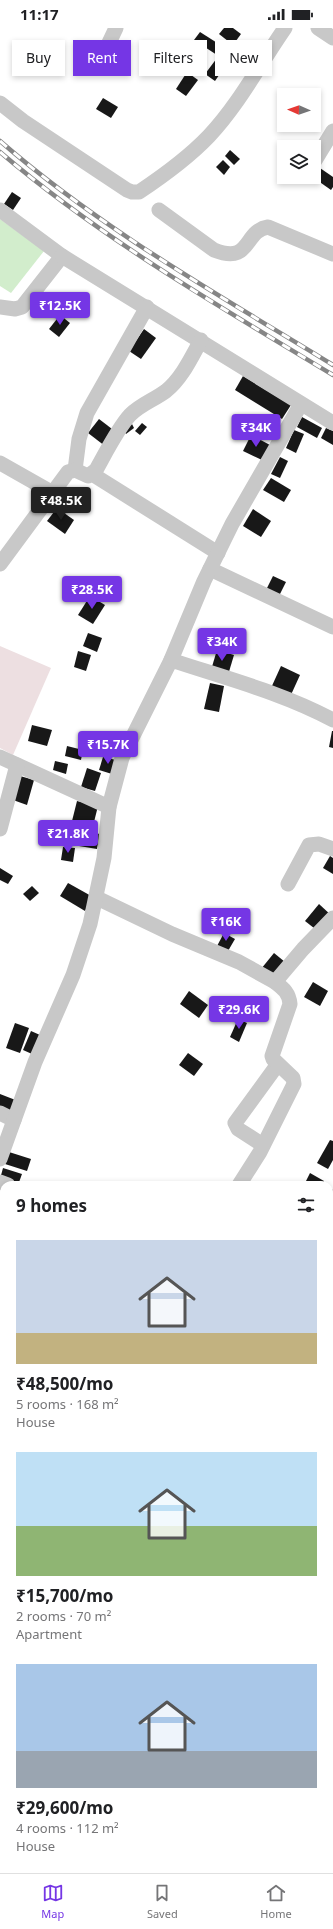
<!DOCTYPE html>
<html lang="en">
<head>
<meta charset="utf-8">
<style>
  body { margin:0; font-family:"Noto Sans",sans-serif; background:#f6f6f6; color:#202124; height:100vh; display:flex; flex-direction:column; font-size:15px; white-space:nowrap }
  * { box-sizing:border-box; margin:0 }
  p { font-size:13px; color:#757577 }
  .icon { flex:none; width:22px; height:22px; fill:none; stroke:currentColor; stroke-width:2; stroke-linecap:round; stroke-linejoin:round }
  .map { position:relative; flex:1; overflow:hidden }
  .panel { position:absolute; left:0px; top:1153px; width:333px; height:692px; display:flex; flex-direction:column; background:#fff; border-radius:12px 12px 0 0; box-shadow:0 2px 6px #0003 }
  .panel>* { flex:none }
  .hud { position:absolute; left:12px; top:12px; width:309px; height:36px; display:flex; gap:8px }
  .needle { width:26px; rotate:272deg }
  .buttons { position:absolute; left:277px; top:60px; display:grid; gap:8px }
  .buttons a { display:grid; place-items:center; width:44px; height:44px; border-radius:0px; background:#fff; box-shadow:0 2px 6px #0003; font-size:20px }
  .price { position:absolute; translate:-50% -34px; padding:0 9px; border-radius:4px; background:#7536e5; color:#fff; font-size:13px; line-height:26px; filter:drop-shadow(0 1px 2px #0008) }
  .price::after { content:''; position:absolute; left:50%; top:24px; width:12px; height:9px; margin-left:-6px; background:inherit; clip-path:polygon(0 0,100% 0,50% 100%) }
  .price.active { background:#222; color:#fff }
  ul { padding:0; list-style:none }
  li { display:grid; align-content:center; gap:8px; height:212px; padding:0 16px }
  li span { display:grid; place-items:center; height:124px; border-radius:0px; color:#555 }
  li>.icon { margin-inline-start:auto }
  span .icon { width:72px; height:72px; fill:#fffc; stroke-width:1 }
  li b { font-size:17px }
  h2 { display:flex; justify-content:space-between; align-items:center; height:48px; padding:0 16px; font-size:17px }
  .pill { padding:0 14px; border-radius:0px; background:#fff; box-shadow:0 2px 6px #0003; font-size:14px; line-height:36px }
  .pill.active { background:#7536e5; color:#fff }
  .status { display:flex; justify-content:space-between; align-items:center; height:28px; padding:0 20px; background:#fff; direction:ltr }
  .status svg { height:11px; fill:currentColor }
  .tab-bar { display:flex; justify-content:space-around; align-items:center; height:56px; border-top:1px solid #e0e0e0; background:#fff; font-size:11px; color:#757577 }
  .tab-bar a { display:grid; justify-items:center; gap:2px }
  .tab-bar .active { color:#7536e5 }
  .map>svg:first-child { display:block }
  .green { fill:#eddfe1 }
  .water { fill:#d2edcc }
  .building { fill:#181818 }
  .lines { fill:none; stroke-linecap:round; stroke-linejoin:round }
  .minor { stroke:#c8c8c8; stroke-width:15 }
  .rail-casing { stroke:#868686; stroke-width:4.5 }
  .rail { stroke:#fff; stroke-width:3; stroke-dasharray:9; stroke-linecap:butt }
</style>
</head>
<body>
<div class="status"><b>11:17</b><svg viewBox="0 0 49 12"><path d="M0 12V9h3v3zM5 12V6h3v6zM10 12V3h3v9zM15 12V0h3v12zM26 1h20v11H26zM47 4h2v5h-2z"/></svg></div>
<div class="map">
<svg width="333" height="1845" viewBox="0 0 333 1845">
  <rect width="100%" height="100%" fill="#fff"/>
  <path class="green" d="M0,618L51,640L13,727L0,720Z"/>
  <path class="water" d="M0,191L44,223L11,265L0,258Z"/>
  <g class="building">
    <path d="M224,0H233L241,6L233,17L219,6Z"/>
    <path d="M200,4L222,18L217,27L194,12Z"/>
    <path d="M217,30L226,37L215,53L205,46Z"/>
    <path d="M187,44L198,52L186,68L176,61Z"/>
    <path d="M103,70L118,79L111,90L96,81Z"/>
    <path d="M230,122L240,131L234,137L225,128Z"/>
    <path d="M223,132L230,139L224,147L216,139Z"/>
    <path d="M320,140L333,149V159L331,162L314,150Z"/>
    <path d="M12,164L21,170L13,182L4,176Z"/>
    <path d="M60,287L70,295L59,309L49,301Z"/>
    <path d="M144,301L156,310L141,331L129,323Z"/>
    <path d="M243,348L291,377L282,391L235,362Z"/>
    <path d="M302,389L322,400L317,410L297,399Z"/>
    <path d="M99,391L116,404L105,418L88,405Z"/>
    <path d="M142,395L147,399L140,407L135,403Z"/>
    <path d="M132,396L134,400L126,406L123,402Z"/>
    <path d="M326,400L333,403V417L321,410Z"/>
    <path d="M294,402L304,406L296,425L286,420Z"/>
    <path d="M251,407L270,417L262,432L243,423Z"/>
    <path d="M280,429L288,433L280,450L271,446Z"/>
    <path d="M271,450L291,462L284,474L263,462Z"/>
    <path d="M57,480L74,492L65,506L47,493Z"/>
    <path d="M253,481L271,493L261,509L243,498Z"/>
    <path d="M273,548L286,554L278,570L265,564Z"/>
    <path d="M90,568L105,577L93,596L78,587Z"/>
    <path d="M88,605L102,610L97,624L83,618Z"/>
    <path d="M217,622L234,627L228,647L211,642Z"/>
    <path d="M78,623L91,627L86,643L74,639Z"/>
    <path d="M281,638L300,647L290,669L271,660Z"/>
    <path d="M210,655L224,658L219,684L204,681Z"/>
    <path d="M32,697L52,702L47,718L28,713Z"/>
    <path d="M332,703H333V720L329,719Z"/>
    <path d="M106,709L123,714L119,727L102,722Z"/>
    <path d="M67,718L83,722L81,732L65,728Z"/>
    <path d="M103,729L116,732L112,746L99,742Z"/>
    <path d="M55,733L68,736L66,746L53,742Z"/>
    <path d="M87,740L101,745L95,763L81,759Z"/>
    <path d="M20,748L34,752L27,777L13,772Z"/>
    <path d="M77,773L98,778L93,798L72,793Z"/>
    <path d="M82,803L100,806L97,821L79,818Z"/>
    <path d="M63,819L75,820L73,834L61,832Z"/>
    <path d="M330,828L333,830V846L323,840Z"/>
    <path d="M0,840L13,848L8,856L0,852Z"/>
    <path d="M68,855L93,869L85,883L60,868Z"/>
    <path d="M32,858L39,865L30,873L23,866Z"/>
    <path d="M319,876L332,888L319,904L305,893Z"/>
    <path d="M224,905L235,911L228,923L217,918Z"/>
    <path d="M274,925L285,934L273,950L261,941Z"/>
    <path d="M313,954L328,963L320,978L304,969Z"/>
    <path d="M189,963L208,977L199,990L180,976Z"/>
    <path d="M238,991L247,995L239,1014L230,1009Z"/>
    <path d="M15,995L29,1000L20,1025L6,1020Z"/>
    <path d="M31,1003L40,1007L32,1026L23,1022Z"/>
    <path d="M188,1025L203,1036L194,1048L179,1037Z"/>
    <path d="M0,1066L18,1073L13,1086L0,1082Z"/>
    <path d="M330,1112L333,1113V1132L328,1141L317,1135Z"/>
    <path d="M9,1124L31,1131L27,1143L5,1136Z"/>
    <path d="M3,1140L22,1146L18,1157L0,1151Z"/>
    <path d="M310,1145L324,1153L323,1157H304Z"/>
    <path d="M329,1178L333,1180V1198L329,1195Z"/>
    <path d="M329,1257L333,1259V1276L331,1280L329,1279Z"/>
    <path d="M333,1354V1368L329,1366Z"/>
    <path d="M0,1593L4,1594L3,1606L0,1605Z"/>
    <path d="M329,1680L333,1682V1693L329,1701Z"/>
  </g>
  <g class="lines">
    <g class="minor">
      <path d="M318,0L333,10"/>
      <path d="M98,38L116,0"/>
      <path d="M0,75L23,93L127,162L132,164H139C163,148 189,129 209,108C239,76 260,36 285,0"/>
      <path d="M314,134L333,103"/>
      <path d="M0,182L62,228L22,279L15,281L0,279"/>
      <path d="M159,182L214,222C252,237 243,203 268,199L333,226"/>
      <path d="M62,228L333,395"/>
      <path d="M0,435L53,465"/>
      <path d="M75,442L79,411L87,385L147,279"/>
      <path d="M92,446L218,525"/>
      <path d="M0,536L68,444L75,442L88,448L96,442C105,426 118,400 130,387C141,376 154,372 166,363C182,350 191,330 201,312"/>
      <path d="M210,541L333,599"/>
      <path d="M171,632L204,553L232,496L301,376"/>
      <path d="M0,729L109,779"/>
      <path d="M0,801L17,737"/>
      <path d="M288,856L309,817L319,816L333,821"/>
      <path d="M97,870L172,906L239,934L275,954L303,921L333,890"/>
      <path d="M0,1085L14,1092"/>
      <path d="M263,1117L238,1101L235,1095L278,1036"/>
      <path d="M0,1131L35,1034L73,947L90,896L104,830L109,779L122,730L171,632C225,650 283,665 333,692"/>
      <path d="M0,1154L8,1157"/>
      <path d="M239,1157L260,1124L294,1056L293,1050L273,1031L272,1028L290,976C289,965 284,961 275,954"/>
      <path d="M329,1168L333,1170"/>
      <path d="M329,1301L333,1303"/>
      <path d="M0,1430L4,1431"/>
      <path d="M0,1489L4,1478"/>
      <path d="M329,1495L333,1488"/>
      <path d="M329,1628L333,1631"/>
      <path d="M0,1643L4,1644"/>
      <path d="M329,1709L333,1711"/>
      <path d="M329,1810H333"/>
      <path d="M58,1845L59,1841"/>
      <path d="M148,1845L149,1841"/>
      <path d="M292,1845L294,1841"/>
    </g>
    <g class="rail-casing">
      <g id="rail">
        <path d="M0,113C101,201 219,267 333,337"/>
        <path d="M0,124C102,211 219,278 333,347"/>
      </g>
    </g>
    <use href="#rail" class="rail"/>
  </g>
</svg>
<div class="buttons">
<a><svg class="needle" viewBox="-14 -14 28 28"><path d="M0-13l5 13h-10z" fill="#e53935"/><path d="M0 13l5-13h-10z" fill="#757577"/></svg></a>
<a><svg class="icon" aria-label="layers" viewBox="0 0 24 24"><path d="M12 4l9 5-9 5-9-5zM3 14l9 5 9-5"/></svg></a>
</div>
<b class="price" style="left:60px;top:298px">₹12.5K</b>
<b class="price" style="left:256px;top:420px">₹34K</b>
<b class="price active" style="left:61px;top:493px">₹48.5K</b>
<b class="price" style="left:92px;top:582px">₹28.5K</b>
<b class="price" style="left:222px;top:634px">₹34K</b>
<b class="price" style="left:108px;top:737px">₹15.7K</b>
<b class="price" style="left:68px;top:826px">₹21.8K</b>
<b class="price" style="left:226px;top:914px">₹16K</b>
<b class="price" style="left:239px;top:1002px">₹29.6K</b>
<div class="hud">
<a class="pill">Buy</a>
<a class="pill active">Rent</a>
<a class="pill">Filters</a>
<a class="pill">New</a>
</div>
<section class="panel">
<h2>9 homes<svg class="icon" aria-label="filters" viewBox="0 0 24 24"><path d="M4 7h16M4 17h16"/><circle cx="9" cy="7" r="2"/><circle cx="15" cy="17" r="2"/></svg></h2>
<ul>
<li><span style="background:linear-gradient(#c9d6e8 75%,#c2b280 0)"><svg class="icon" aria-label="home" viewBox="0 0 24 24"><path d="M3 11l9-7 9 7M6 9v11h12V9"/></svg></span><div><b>₹48,500/mo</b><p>5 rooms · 168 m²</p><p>House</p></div></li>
<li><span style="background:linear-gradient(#bfe0f5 60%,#8fb573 0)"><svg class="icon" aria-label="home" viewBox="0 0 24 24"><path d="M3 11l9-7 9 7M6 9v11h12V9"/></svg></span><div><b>₹15,700/mo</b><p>2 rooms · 70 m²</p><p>Apartment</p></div></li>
<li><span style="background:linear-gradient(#a9c7e8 70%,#9aa5b1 0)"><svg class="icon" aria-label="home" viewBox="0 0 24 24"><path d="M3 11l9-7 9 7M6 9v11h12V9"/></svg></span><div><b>₹29,600/mo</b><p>4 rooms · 112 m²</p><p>House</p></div></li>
</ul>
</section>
</div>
<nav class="tab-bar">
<a class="active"><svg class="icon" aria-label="map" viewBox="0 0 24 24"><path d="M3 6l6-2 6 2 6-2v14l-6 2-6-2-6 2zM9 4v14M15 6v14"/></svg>Map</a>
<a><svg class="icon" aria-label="saved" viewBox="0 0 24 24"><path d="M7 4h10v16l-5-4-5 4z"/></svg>Saved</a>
<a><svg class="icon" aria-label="home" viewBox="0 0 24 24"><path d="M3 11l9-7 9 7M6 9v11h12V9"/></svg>Home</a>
</nav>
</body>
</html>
